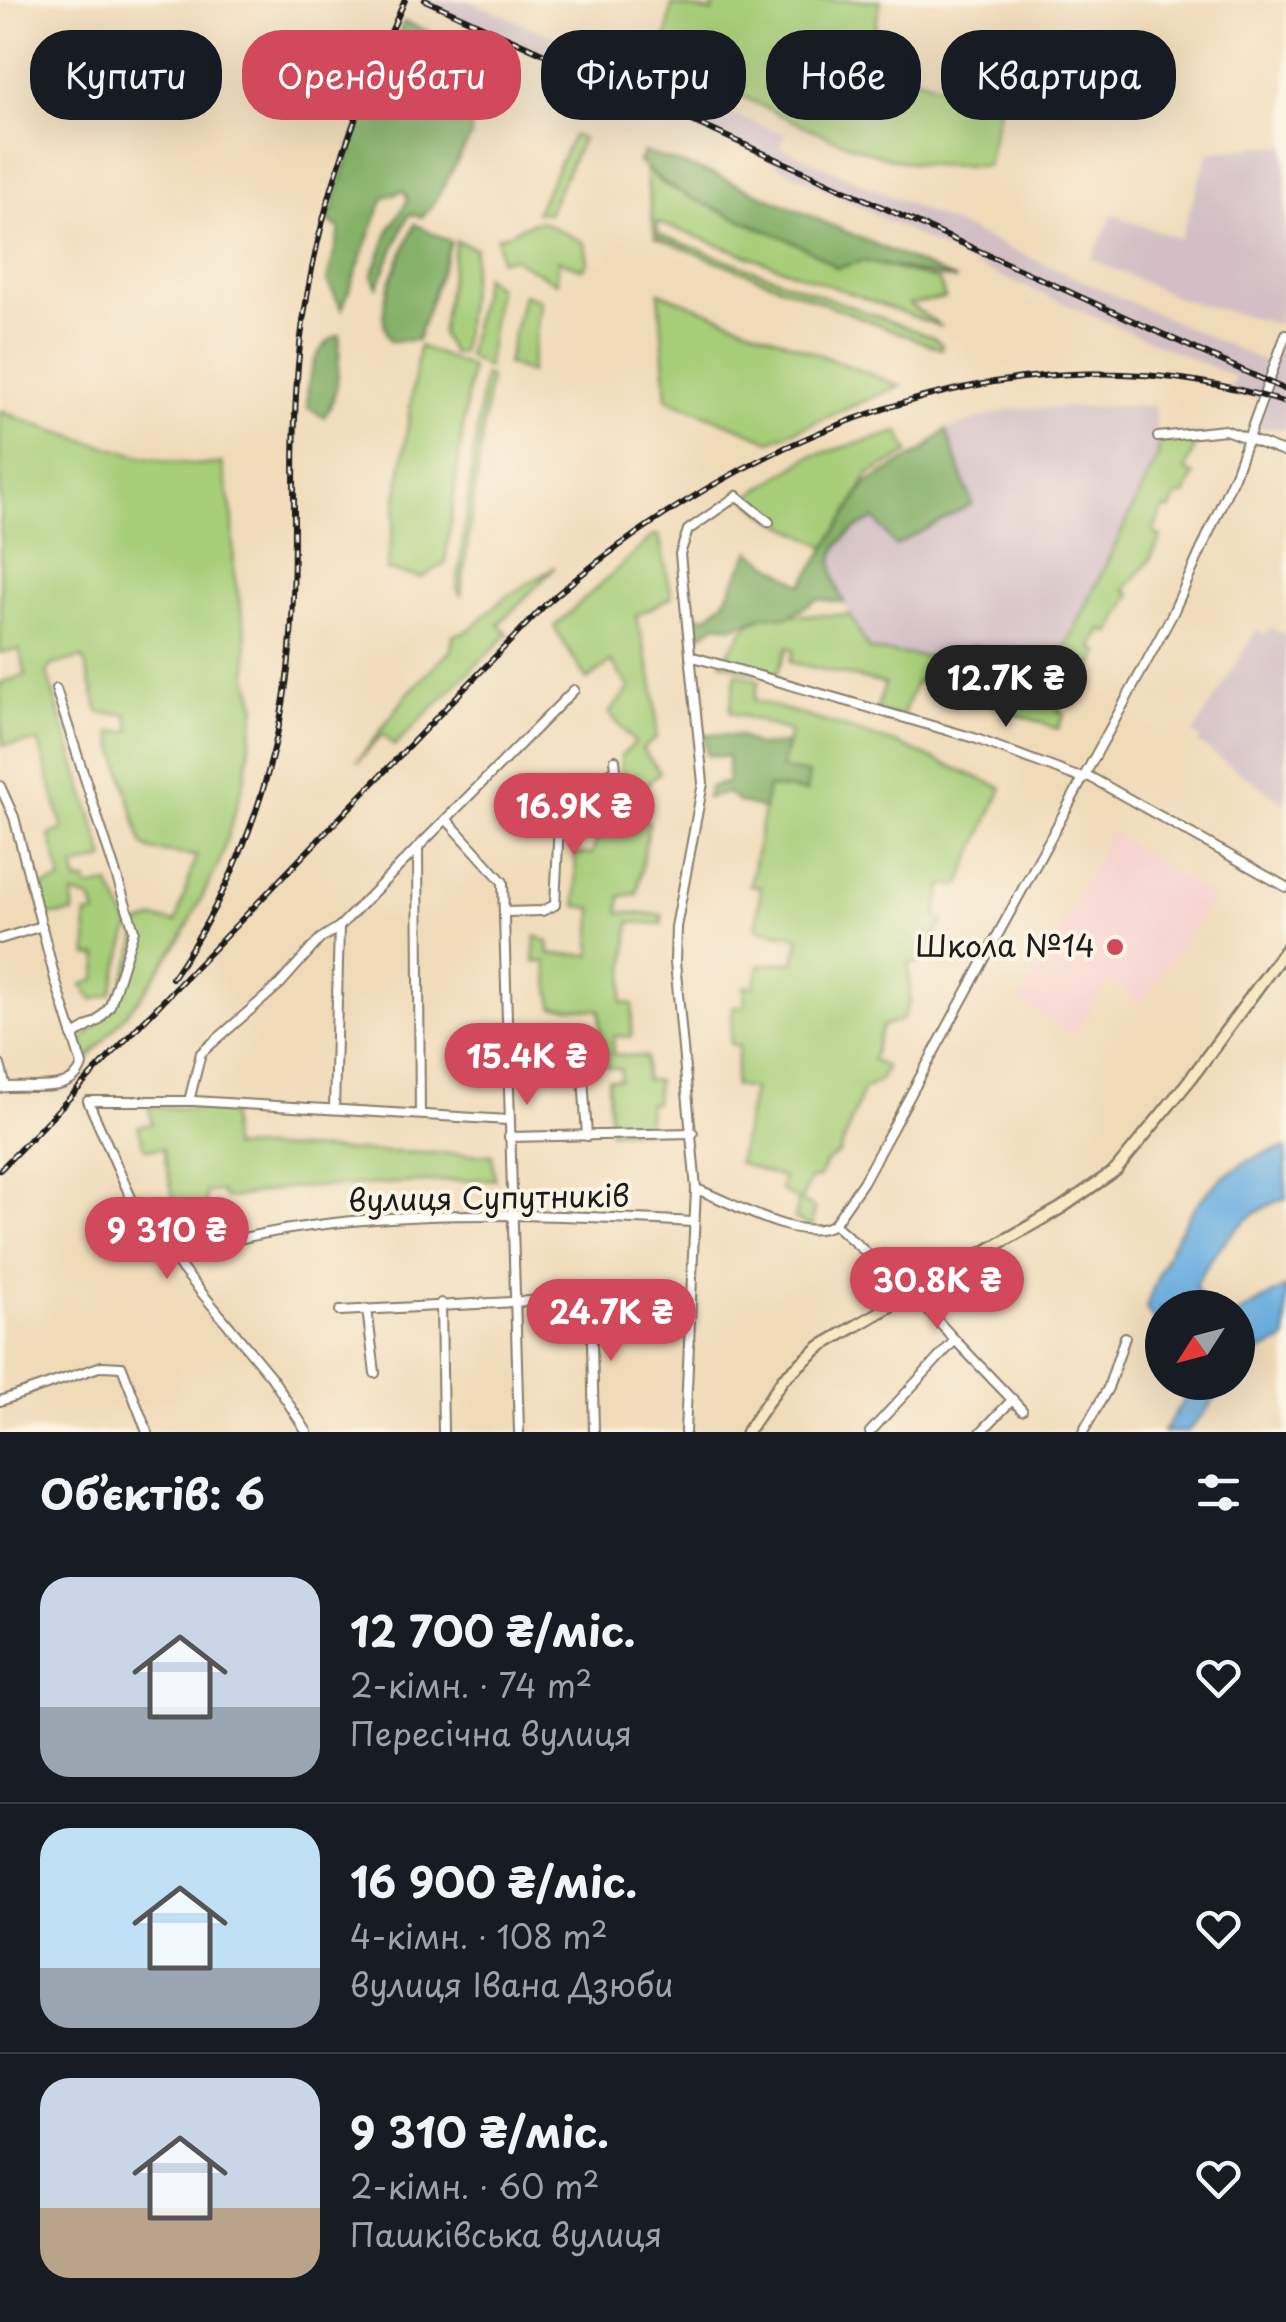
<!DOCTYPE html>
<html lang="uk">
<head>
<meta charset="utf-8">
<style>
  body { margin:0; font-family:"Playpen Sans",sans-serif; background:#242831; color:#f1f3f6; height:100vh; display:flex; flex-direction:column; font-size:38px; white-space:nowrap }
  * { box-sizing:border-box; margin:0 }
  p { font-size:32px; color:#9ea1a6 }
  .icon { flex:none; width:55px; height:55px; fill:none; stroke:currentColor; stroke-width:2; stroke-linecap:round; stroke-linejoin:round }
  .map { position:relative; height:1432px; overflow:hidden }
  .drawer { display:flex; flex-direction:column; background:#171b24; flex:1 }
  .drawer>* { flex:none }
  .banner { position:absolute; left:30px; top:30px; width:1228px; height:90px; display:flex; gap:20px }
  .needle { width:65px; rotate:234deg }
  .buttons { position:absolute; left:1145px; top:1290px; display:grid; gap:20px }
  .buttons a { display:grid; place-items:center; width:110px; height:110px; border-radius:50%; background:#171b24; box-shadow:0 10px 40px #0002; font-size:50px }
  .price { position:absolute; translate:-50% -85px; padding:0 22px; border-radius:35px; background:#d1495b; color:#fff; font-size:32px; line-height:65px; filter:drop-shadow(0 2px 5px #0008) }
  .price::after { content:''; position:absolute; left:50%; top:60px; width:30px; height:22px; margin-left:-15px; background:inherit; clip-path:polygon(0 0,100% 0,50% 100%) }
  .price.selected { background:#222; color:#fff }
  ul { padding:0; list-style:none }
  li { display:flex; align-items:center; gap:30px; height:250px; padding:0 40px }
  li+li { border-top:2px solid #363941 }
  li span { display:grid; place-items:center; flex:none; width:280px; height:200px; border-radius:30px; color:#555 }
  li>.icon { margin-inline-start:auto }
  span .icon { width:120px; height:120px; fill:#fffc; stroke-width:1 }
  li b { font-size:42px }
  h2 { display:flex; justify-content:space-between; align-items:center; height:120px; padding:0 40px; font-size:42px }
  .pill { padding:0 35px; border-radius:40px; background:#171b24; box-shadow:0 10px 40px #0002; font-size:35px; line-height:90px }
  .pill.selected { background:#d1495b; color:#fff }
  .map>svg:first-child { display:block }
  .built { fill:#f7d0ce }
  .industrial { fill:#d2bec4 }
  .green { fill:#a7ce79; stroke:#62754a; stroke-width:2.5 }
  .forest { fill:#85b169; stroke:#506642; stroke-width:2.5 }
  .water { fill:#6bafe0; stroke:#44667e; stroke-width:2.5 }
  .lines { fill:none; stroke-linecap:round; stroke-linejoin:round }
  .street-casing { stroke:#867c6a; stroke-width:12 }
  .secondary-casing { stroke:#867c6a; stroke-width:15 }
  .street { stroke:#fff; stroke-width:8 }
  .secondary { stroke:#f8e8c3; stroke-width:10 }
  .rail-casing { stroke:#1c1c1c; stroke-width:6 }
  .rail { stroke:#fcf5e5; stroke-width:2.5; stroke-dasharray:8; stroke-linecap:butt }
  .poi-dot { fill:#d1495b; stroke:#fcf5e5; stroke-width:4 }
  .labels { text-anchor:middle; stroke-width:8; stroke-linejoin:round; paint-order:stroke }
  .poi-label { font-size:30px; fill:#1c1c1c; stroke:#fcf5e5; text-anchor:end }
  .street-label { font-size:30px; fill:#1c1c1c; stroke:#fcf5e5 }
</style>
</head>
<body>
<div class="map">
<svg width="1286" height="1432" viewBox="0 0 1286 1432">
  <rect width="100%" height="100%" fill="#fcf5e5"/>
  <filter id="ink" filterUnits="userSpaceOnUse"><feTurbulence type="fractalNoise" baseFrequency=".01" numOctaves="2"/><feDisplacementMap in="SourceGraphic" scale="20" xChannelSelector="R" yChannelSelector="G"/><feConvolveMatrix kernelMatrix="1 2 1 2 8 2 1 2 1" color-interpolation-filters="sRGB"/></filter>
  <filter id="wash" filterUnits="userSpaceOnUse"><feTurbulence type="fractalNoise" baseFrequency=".0048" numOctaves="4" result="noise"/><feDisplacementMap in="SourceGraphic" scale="40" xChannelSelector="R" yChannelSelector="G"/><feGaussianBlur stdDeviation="2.25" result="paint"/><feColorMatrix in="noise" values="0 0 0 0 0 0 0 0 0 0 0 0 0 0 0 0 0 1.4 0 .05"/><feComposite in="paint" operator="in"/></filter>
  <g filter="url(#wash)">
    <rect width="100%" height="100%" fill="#f0dbb9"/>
    <path class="built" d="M1111,832L1214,898L1142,1003L1108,982L1074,1035L1020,1002Z"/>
    <g class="industrial">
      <path d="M414,0H469L732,115L786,134L780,147L1268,363L1275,351L1286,355V429L1256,428L1267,401L1228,391L1235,377L970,263L758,155Z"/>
      <path d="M1257,146H1286V298L1278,324L1180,299L1091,259L1113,215L1180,239L1208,153Z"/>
      <path d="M1154,405L1158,456L1046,689L987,666L976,645L937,658L868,650L823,563L866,484L924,450L946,430L1010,409Z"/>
      <path d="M1270,627L1286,635V804L1198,743L1200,739L1193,734L1257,630L1266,634Z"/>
    </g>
    <g class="green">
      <path d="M716,0H881L868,63L1000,104L987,166C954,166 921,167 888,158C811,135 738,92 663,59L672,5L712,12Z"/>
      <path d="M573,135L582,139L548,213L536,212Z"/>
      <path d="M645,168L661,183L756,227L803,242L836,268L863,261L939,280L945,298L909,304L942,327L657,222L658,234L932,337L942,344L941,349L655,237Z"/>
      <path d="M541,221L585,243L588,262L583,269L558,260L557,283L512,258L500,260L497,237C514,235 523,222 541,221Z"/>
      <path d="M456,241L475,248L461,353H452L441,334Z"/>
      <path d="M484,276L497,287L487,368L467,356Z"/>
      <path d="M659,292L900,386L771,441L667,399Z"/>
      <path d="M523,294L541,300L530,373L507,364Z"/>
      <path d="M419,346L471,367L445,563L422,578L387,570Z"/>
      <path d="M484,375L490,377L461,595L457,589Z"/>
      <path d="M0,411C45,429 177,474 222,463L233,519L234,574L246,633L248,677L256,705L245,778L220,861L183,935L143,994L88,1059L80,1043L113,1007L134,952L138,924L155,919L176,922L196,856L151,850L142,844L111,732L131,731L127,714L99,713L83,658L51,665L47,673L105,859L75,867L77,882L86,881L88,888L109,884L130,927L111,994L93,1000L82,985L96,979L99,956H88L86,915L96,914L91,899L73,895V913L45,916L36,888L62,881L50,835L63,829L39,742L3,745L0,683L26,675L19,649L0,653Z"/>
      <path d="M899,432L909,453L868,475L829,548L772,519L746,498L809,457Z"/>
      <path d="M1200,436L1185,470L1194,475L1185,495L1177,496L1170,510L1164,508L1153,532L1161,537L1150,560L1125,590L1131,594L1111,633L1102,630L1093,648L1100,653L1074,703L1064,700L1058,711L1065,714L1058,729L972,698L975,687L962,682L957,695L916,681L902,717L876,711L885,684L790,662L794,650L788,647L775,678L721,662L749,623L767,615H850L869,650L937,658L976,645L987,666L1046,689L1158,456L1159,442Z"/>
      <path d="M654,535L659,536L672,597L636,616C647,658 659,693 656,738L642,749L660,772L639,792L632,807L649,823L637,894L621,896L619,912L662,915V924L630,922L622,1002L633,1004L631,1037L614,1036L613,1054L646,1057L645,1080L657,1081L655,1103H649L647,1130L610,1131L608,1079L620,1080L621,1069L607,1067V1051L583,1050V1034H600V1010L553,1007L546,962H534L536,936L548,942L549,954L591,955L593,908L577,906L575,854H592C599,829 605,831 615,812C623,797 621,774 621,756L635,743L609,713L630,688L611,662L587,680L554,627Z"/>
      <path d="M555,567L499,624L508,634L394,746L383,734L357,762L409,692L451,650L453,635L468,631L503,599Z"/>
      <path d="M736,673L759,681L754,700L898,744L1002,788L959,886L943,885L936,916L944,920L922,962L909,963L910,1001L902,1020L882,1026L872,1060L886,1067L881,1079L863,1090L839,1154L826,1162L818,1179L811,1178L801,1201L815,1208L812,1227L794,1219L799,1201L780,1190L783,1178L738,1163L753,1089L734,1086L739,1046L730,1044L733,1006L744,1008L745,986L754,987L759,965L794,961L800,937L756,929L761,887L750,886L768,787L809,775L781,770L790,731L730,712Z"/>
      <path d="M149,1107L230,1110L231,1147L492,1155L495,1179L286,1188L226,1199L220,1191L206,1192V1212L177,1216L163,1148L145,1149L138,1126L152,1124Z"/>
    </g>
    <g class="forest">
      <path d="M404,22L492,57L491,73L471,109V136L433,205L422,217L409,214L377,287L372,276L389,230L408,200L404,191L384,197L342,309L327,281L340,230L328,221L363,112Z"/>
      <path d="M643,152L716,175L957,280L863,261L837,268C777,223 693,214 639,162Z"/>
      <path d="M415,224L451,242L417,340L390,341C370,306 402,258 415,224Z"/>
      <path d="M340,335C338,363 341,393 324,417L308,408C305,382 314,344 340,335Z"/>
      <path d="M946,430L972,504L895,546L875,519C832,538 822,560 844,603L818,599L787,617L767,615L733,627L717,624L693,640L691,614L707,617L725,600L750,551L802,585L866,484L924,450Z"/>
      <path d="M704,734L740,736L757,746L787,744L781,769L809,774L806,792L768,787L764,809L738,802L728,793L707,798L710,787L728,782V757L707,755Z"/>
    </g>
    <g class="water">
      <path d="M1124,33L1144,42L1136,87L1127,93L1115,89L1116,37Z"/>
      <path d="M1286,1148V1198C1244,1212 1215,1248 1195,1286L1208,1307L1162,1308V1335L1146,1308C1170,1237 1206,1163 1286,1148Z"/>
      <path d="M1286,1287V1340L1252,1356L1238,1371V1314Z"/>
      <path d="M1195,1383H1229L1188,1432H1163Z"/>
    </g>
  </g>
  <g filter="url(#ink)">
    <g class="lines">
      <g class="street-casing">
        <g id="street">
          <path d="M1158,437L1225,430L1286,453"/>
          <path d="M690,656L974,738L1075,776L1090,777L1286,887"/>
          <path d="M56,689L134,930L110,1006L98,1021L72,1036"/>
          <path d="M0,786L14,817L55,979L82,1065C73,1097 24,1083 0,1088"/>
          <path d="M447,820L503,882L519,1432"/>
          <path d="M418,849L420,1114"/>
          <path d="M504,912L542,911L555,905L559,823L598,779L616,770L615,760"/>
          <path d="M0,939L42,926"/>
          <path d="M507,1032H580L587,1136"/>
          <path d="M0,1065L6,1087"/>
          <path d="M189,1101L201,1053L280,984L320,939L339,927L574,690"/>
          <path d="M334,1109L339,927"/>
          <path d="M509,1137L693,1133"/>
          <path d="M696,1189C731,1201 801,1245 834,1224L913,1294L955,1340"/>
          <path d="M834,1224L863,1182L1172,615L1235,474L1286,334"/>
          <path d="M171,1258C331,1203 524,1213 692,1222"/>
          <path d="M441,1303L443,1432"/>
          <path d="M367,1309L375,1373"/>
          <path d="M340,1311L591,1298L594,1432"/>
          <path d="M0,1401L102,1366L122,1367L147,1432"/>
          <path d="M307,1432L272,1378L140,1218L88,1101H194L508,1120"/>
          <path d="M685,1432L696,1189L675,962L676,927L703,783L680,554L688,530L737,496L769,522"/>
          <path d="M870,1432L955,1340L1022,1410"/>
          <path d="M981,1432L1013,1399"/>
          <path d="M1083,1432L1108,1388L1125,1337"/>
        </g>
      </g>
      <g class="secondary-casing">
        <path id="secondary" d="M747,1432L783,1379L821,1346L1061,1208L1116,1170L1192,1077L1286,949"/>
      </g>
      <use href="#street" class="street"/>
      <use href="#secondary" class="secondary"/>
      <g class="rail-casing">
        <g id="rail">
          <path d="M425,0L1286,390"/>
          <path d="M172,978C235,887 275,780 288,670C300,562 288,453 300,345C316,210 351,122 405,0"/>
          <path d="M0,1170L545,605C743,432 1023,316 1286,403"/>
        </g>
      </g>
      <use href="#rail" class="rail"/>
    </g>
  </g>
  <circle class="poi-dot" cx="1115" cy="947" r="10"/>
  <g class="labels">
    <g class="poi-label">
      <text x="1095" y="957">Школа №14</text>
    </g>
    <g class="street-label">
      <text transform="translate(489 1199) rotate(-1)" y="10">вулиця Супутників</text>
    </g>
  </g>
</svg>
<div class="buttons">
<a><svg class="needle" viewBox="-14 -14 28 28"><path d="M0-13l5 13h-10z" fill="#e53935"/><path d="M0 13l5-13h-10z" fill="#9ea1a6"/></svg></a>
</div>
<b class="price selected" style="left:1006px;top:730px">12.7K ₴</b>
<b class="price" style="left:574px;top:858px">16.9K ₴</b>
<b class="price" style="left:527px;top:1108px">15.4K ₴</b>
<b class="price" style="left:167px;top:1282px">9 310 ₴</b>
<b class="price" style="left:937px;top:1332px">30.8K ₴</b>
<b class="price" style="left:611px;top:1364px">24.7K ₴</b>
<div class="banner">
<a class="pill">Купити</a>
<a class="pill selected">Орендувати</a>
<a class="pill">Фільтри</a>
<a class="pill">Нове</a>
<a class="pill">Квартира</a>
</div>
</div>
<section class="drawer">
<h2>Об’єктів: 6<svg class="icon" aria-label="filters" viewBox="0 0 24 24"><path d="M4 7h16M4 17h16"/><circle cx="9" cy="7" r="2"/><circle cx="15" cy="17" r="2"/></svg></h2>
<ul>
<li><span style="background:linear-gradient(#c9d6e8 65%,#9aa5b1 0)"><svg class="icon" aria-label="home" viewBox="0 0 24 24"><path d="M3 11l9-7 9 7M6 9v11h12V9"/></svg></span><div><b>12 700 ₴/міс.</b><p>2-кімн. · 74 m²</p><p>Пересічна вулиця</p></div><svg class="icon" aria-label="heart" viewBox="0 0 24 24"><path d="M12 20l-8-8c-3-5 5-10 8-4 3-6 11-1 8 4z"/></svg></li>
<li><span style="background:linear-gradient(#bfe0f5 70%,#9aa5b1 0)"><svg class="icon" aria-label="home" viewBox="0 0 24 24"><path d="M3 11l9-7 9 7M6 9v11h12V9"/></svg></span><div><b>16 900 ₴/міс.</b><p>4-кімн. · 108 m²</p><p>вулиця Івана Дзюби</p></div><svg class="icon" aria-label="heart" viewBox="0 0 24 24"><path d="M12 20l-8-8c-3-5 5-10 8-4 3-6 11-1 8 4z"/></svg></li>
<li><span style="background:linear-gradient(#c9d6e8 65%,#b9a48a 0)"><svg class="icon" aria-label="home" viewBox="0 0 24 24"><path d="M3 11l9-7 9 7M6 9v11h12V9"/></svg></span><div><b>9 310 ₴/міс.</b><p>2-кімн. · 60 m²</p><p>Пашківська вулиця</p></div><svg class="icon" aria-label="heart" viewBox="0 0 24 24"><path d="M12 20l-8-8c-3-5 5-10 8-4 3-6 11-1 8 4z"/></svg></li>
</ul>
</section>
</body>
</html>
